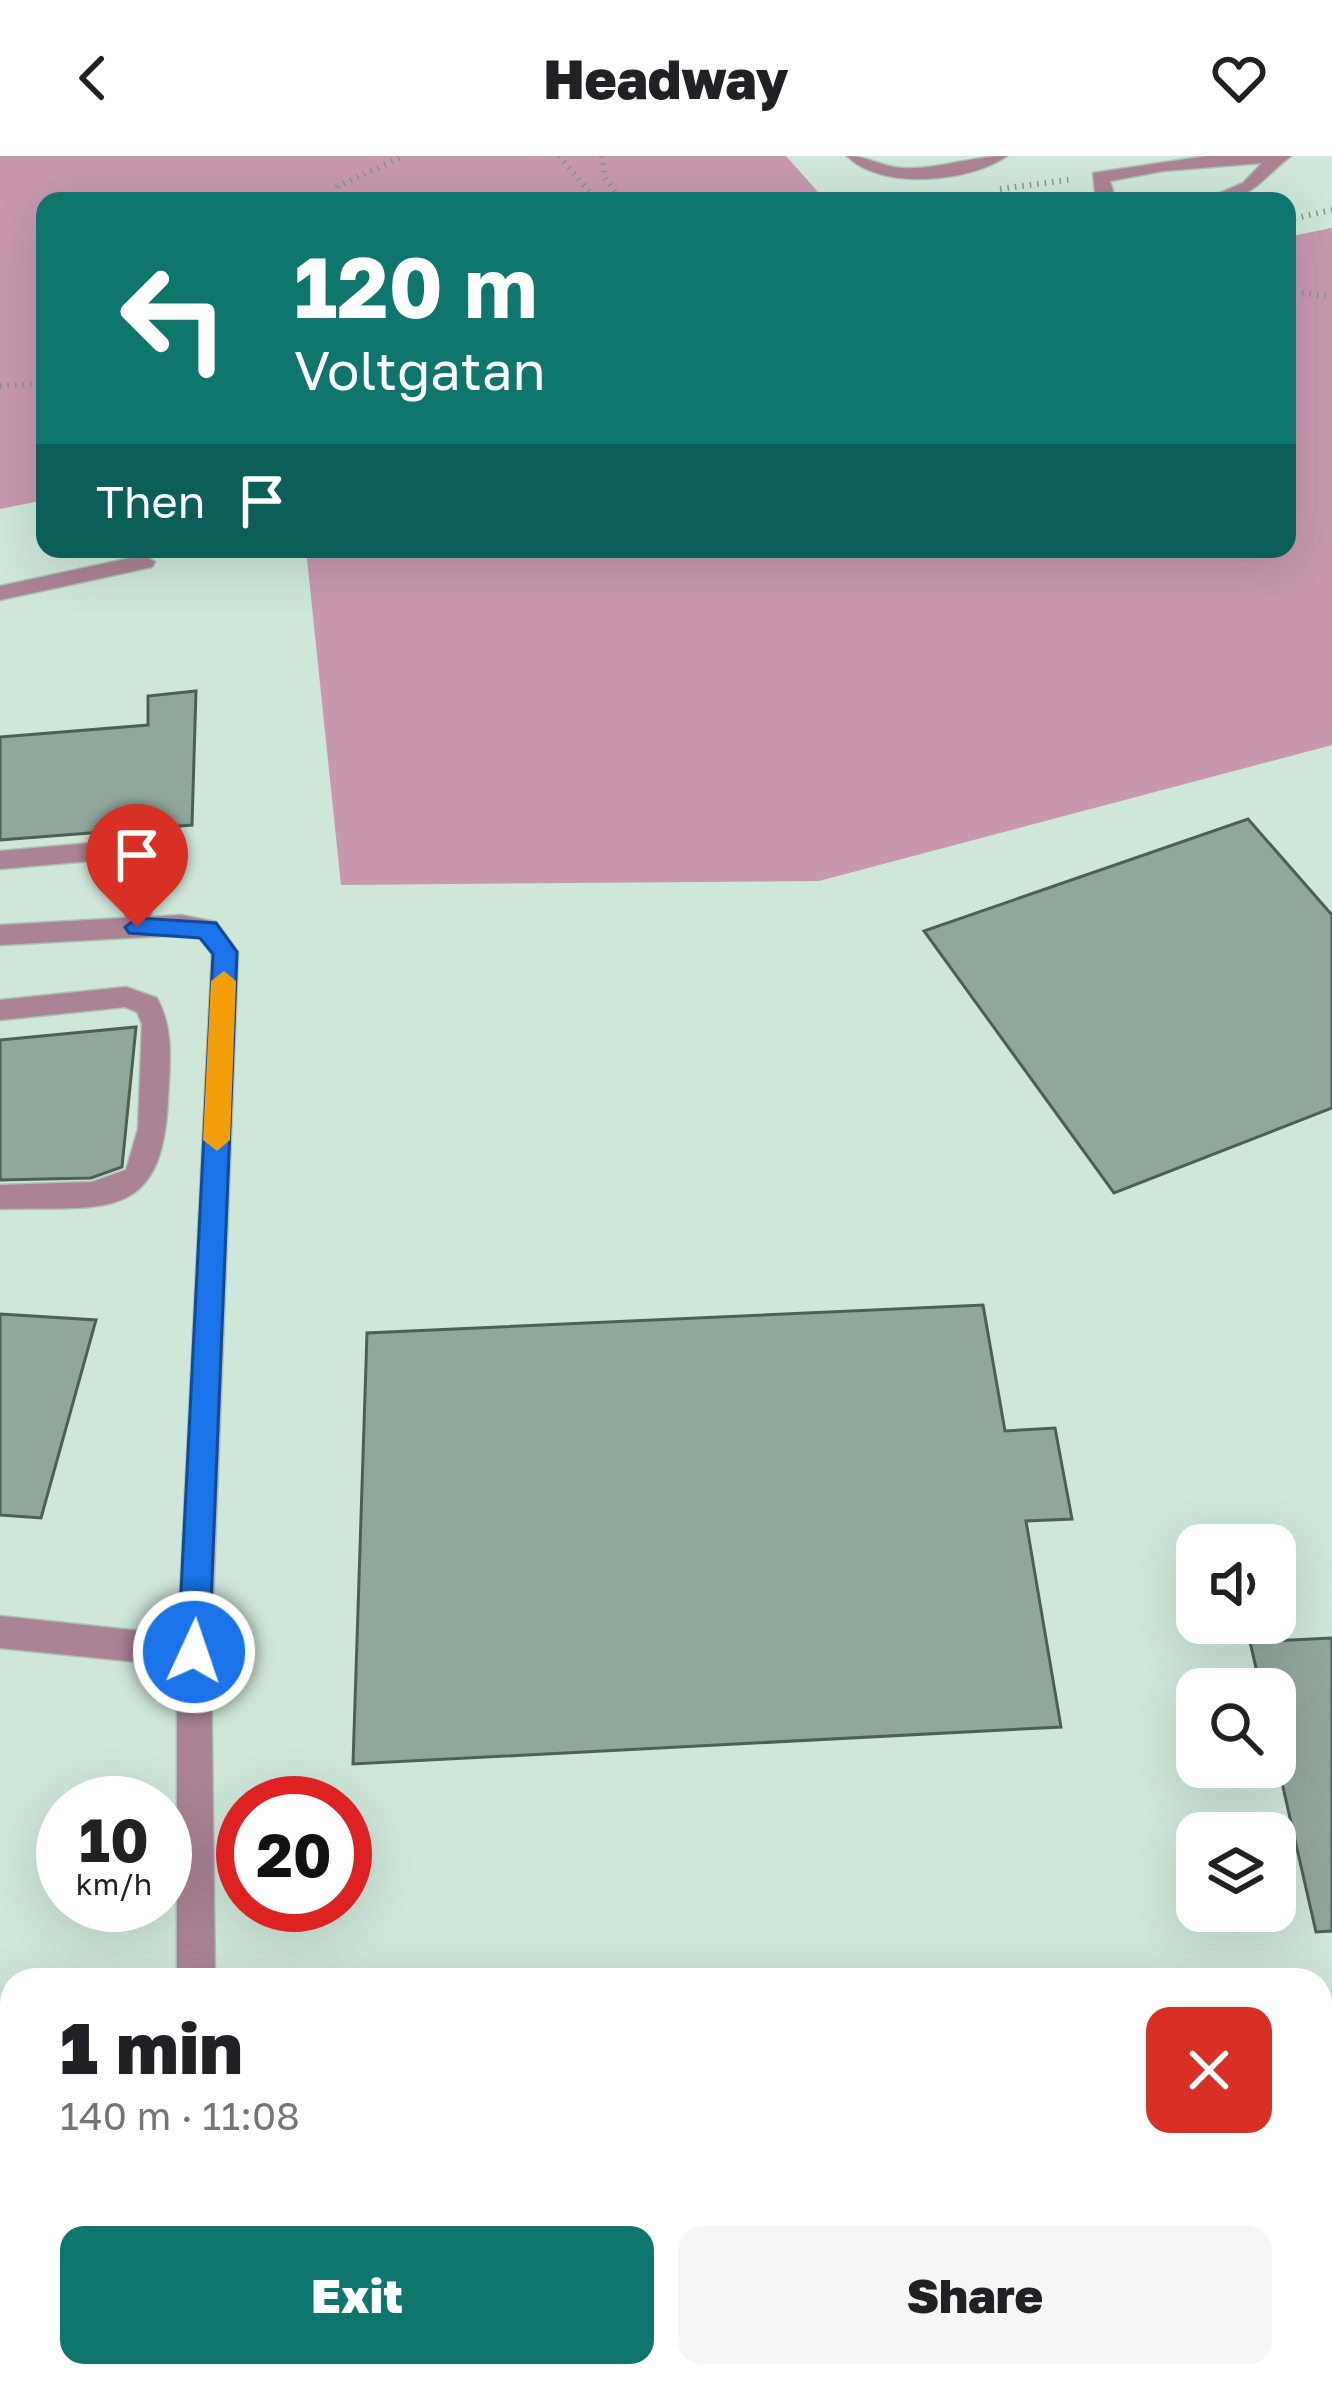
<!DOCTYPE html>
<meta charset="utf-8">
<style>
:root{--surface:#fff;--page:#f6f6f6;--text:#202124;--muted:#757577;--accent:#0f766e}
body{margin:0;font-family:"Golos Text",sans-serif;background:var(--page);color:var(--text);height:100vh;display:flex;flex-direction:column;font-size:45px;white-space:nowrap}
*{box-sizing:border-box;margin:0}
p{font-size:39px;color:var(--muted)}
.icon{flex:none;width:66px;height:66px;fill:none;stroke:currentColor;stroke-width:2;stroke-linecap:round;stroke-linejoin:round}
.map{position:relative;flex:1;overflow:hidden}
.side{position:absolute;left:0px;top:1812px;width:1332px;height:420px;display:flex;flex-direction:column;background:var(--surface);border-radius:36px 36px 0 0;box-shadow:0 12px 48px #0002}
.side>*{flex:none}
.top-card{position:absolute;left:36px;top:36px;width:1260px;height:366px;border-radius:24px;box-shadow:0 12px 48px #0002;background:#0f766e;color:#fff;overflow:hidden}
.buttons{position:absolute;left:1176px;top:1368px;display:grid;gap:24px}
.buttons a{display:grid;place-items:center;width:120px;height:120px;border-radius:24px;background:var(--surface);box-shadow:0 12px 48px #0002;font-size:60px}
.speed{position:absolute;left:36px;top:1620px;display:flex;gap:24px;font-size:60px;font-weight:700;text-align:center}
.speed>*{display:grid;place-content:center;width:156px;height:156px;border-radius:50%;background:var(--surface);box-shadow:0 12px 48px #0002;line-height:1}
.speed small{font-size:30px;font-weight:400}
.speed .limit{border:18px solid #d22;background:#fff;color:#111}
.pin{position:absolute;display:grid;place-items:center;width:102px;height:102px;color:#fff;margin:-123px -51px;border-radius:50% 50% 50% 0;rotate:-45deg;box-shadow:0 0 12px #0007}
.pin .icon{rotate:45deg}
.me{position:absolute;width:132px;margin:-66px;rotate:3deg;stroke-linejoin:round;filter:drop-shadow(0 0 9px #0008)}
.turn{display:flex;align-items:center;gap:42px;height:252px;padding:0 60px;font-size:54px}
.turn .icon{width:156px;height:156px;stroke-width:2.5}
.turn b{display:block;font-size:84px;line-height:102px}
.then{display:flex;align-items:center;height:114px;padding:0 60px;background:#0003;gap:24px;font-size:45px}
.round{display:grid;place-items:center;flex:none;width:126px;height:126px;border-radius:24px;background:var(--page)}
.head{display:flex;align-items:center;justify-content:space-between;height:204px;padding:0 60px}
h1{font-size:72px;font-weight:800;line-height:90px}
.primary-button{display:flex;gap:24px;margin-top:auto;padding:24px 60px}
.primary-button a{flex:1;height:138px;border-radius:24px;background:var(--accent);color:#fff;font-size:48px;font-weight:800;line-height:138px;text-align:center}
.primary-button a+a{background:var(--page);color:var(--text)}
header{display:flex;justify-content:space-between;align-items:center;height:156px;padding:0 60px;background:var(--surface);font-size:54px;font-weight:800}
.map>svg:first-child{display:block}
.forest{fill:#c798ae}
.building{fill:#90a89b;stroke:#4b6155;stroke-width:3}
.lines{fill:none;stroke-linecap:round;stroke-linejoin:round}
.minor-casing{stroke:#abc1b5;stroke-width:3}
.path-far1{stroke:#85978d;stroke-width:6;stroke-dasharray:1.5 6;stroke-linecap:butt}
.path{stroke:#85978d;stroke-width:9;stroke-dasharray:3 10;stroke-linecap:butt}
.minor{fill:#ab8395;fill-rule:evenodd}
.route{fill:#1a73e8;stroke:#114b97;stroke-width:3}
.slow{fill:#f59e0b}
</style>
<header><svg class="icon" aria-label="back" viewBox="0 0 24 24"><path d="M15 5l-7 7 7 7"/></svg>Headway<svg class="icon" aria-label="heart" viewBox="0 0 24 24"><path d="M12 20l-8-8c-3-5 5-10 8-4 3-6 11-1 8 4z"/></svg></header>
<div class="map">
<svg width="1332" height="2232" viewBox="0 0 1332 2232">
<rect width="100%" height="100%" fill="#cee7d9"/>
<path class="forest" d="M 0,0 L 786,0 L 826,45 L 45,45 L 45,344 L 0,353 Z
M 1332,72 L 1332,589 L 819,725 L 341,729 L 306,393 L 1287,393 L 1287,81 Z"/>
<path class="building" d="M 196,535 L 192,669 L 0,684 L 0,581 L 148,569 L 148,540 Z
M 1248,663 L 1332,759 L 1332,952 L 1114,1037 L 924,775 Z
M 136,871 L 122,1011 L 91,1022 L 0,1024 L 0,884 Z
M 983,1149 L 1005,1275 L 1055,1272 L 1072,1363 L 1026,1365 L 1061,1571 L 353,1608 L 367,1177 Z
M 0,1158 L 96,1164 L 41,1362 L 0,1359 Z
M 1332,1482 L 1332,1775 L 1316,1776 L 1275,1596 L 1275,1533 L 1261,1533 L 1250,1486 Z"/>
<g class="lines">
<defs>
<path id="minor" d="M 847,0 C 868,0 881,11 902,12 C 938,14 972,0 1007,0 C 970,26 881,35 847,0 Z
M 1207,0 L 1291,0 C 1255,28 1254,45 1201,45 L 1243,27 L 1262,7 L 1163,15 L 1110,25 L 1116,45 L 1096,45 L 1093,17 Z
M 144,399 L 155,406 L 152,411 L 0,444 L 0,430 Z
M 114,685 L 142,694 L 155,716 L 151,761 L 181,759 L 216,766 L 238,796 L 211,1496 L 215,1824 L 177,1824 L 177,1510 L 0,1492 L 0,1460 L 178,1479 L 212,798 L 199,781 L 181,779 L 0,789 L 0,769 L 125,762 L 129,716 L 112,703 L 0,713 L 0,695 Z
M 126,831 L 157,842 C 174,873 170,906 168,942 C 163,1069 103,1050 0,1053 L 0,1029 L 92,1026 L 126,1014 L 138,973 L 142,868 L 137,856 L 125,851 L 0,864 L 0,844 Z
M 1332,2208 L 1332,2232 L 1281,2232 L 1286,2220 L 1320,2220 L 1320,2210 Z
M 177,2220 L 219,2220 L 217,2232 L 175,2232 Z
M 551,2220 L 1067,2220 L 1072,2232 L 556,2232 Z"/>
</defs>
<use href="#minor" class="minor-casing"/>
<path class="path-far1" d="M 559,0 L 597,45
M 602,0 L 605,22 L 621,45
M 1000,33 L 1074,23
M 331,45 L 338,30 L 404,0
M 1287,64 L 1332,54
M 1287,136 L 1332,140
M 0,230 L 45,227"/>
<path class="path" d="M 0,2201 L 12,2202
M 127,2232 L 128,2220"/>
<use href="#minor" class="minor"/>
</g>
<path class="route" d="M 137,762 L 216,767 L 237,796 L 209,1496 L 205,1506 L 194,1510 L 183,1506 L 178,1496 L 213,798 L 200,782 L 129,777 L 125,771 Z"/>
<path class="slow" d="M 224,815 L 236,825 L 230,984 L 217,995 L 203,984 L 211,825 Z"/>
</svg>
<div class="buttons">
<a><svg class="icon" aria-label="sound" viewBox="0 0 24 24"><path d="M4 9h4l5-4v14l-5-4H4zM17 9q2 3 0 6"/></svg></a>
<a><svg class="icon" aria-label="search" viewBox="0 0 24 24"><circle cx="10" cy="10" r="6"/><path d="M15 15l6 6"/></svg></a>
<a><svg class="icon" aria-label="layers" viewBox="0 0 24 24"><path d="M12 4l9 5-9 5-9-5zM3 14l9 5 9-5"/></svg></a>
</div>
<div class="speed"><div>10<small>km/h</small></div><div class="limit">20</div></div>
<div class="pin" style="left:137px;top:771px;background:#d93025"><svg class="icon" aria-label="arrive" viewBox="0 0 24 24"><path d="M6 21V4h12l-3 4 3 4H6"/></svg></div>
<svg class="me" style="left:194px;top:1496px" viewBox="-20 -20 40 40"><circle r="17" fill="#1a73e8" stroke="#fff" stroke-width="3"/><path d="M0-11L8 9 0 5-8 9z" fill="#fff"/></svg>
<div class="top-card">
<div class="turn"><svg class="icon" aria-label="left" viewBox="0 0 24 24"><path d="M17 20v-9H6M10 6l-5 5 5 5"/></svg><div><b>120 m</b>Voltgatan</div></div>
<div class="then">Then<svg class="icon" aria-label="arrive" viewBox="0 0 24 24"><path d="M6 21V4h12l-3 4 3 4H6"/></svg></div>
</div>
<section class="side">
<div class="head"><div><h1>1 min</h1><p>140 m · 11:08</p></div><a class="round" style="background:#d93025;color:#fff"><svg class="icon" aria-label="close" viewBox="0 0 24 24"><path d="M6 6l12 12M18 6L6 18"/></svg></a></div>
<div class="primary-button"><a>Exit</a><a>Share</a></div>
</section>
</div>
